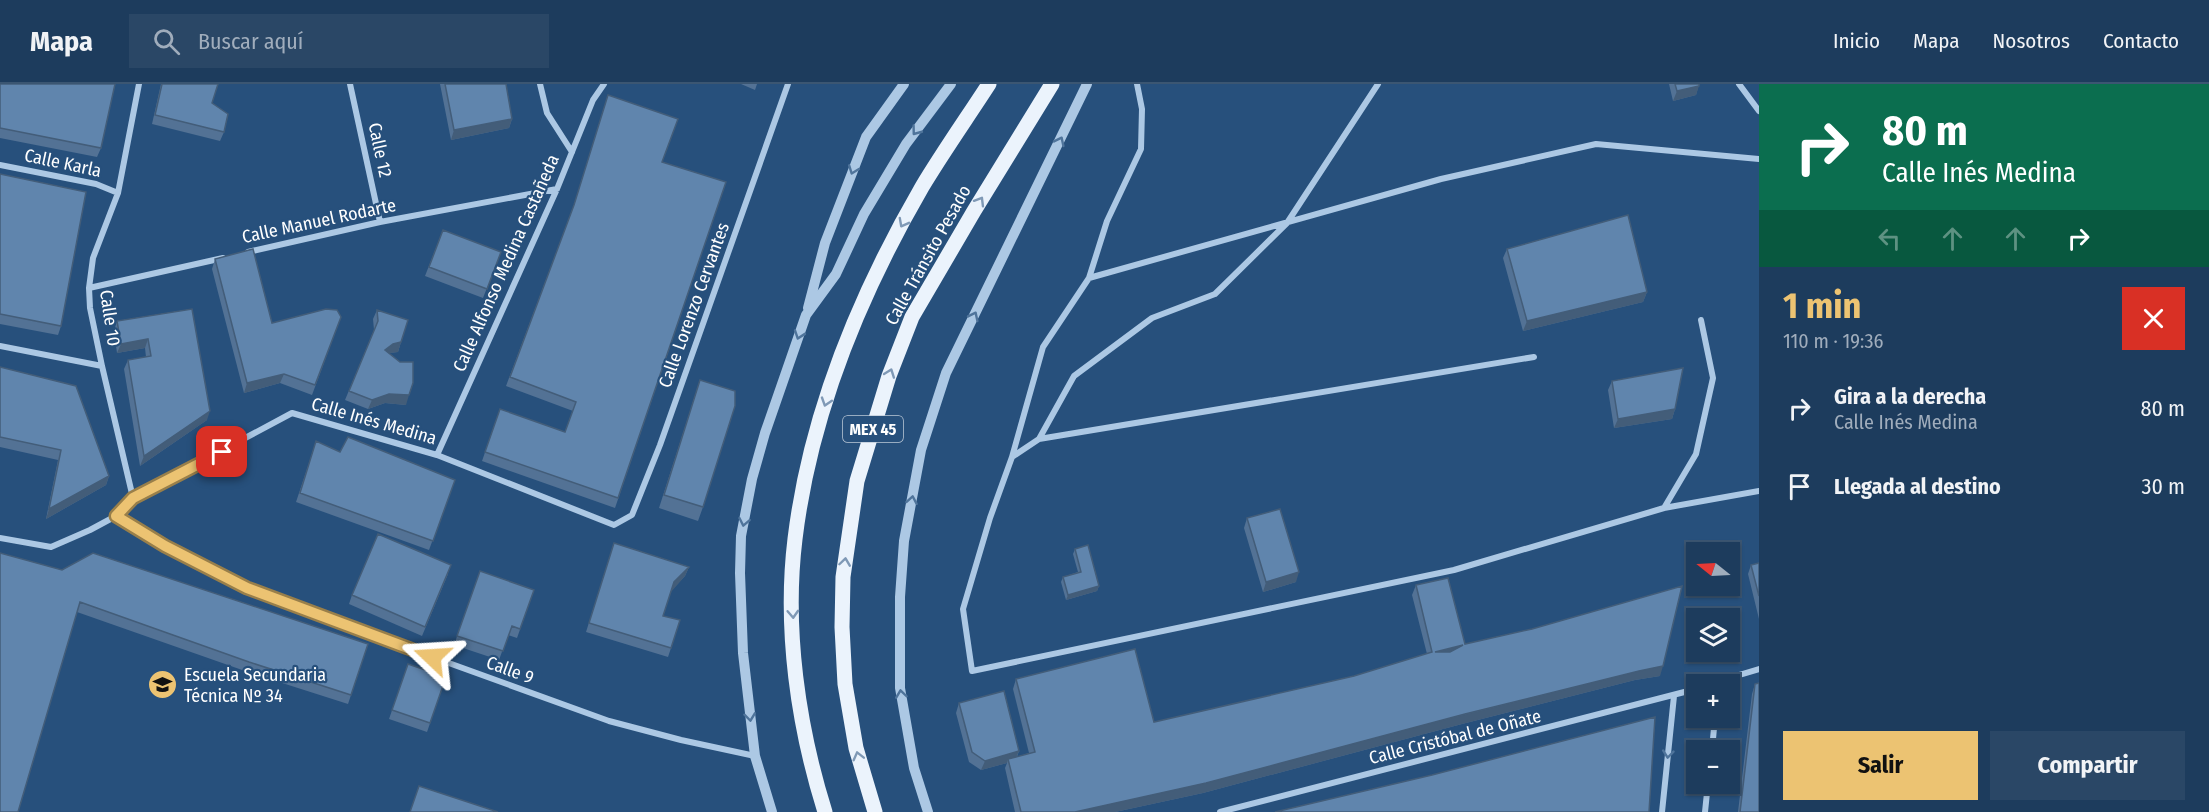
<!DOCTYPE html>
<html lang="es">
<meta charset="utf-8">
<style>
:root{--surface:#1d3c5d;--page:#2a4766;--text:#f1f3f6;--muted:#a0adbc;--line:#3b5672;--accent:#ecc372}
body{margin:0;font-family:"Fira Sans Condensed",sans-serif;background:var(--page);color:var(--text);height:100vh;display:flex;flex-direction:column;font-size:22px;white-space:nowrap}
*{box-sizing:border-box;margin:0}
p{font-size:20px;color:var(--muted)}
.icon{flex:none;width:33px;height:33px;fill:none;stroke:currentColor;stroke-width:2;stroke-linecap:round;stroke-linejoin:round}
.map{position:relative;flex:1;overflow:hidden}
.panel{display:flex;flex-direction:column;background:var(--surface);width:450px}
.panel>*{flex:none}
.hud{background:#0b6e4f;color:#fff;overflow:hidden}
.needle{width:39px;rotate:288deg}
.controls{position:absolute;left:1686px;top:458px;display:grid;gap:12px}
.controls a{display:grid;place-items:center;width:54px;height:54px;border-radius:0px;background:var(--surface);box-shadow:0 2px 4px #0004,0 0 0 2px var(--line);font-size:30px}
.pin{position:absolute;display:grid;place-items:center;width:51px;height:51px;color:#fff;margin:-26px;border-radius:12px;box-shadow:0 3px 9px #0006}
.me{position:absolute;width:66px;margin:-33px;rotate:290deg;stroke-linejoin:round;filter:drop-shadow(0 0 4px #0008)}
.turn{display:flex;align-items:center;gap:21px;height:126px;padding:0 24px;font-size:27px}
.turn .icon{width:78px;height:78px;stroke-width:2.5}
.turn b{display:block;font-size:42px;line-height:51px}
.lanes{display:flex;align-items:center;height:57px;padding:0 24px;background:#0003;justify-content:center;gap:30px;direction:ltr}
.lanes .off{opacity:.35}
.round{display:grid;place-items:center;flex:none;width:63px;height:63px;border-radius:0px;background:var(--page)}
.head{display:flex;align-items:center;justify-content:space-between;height:102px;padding:0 24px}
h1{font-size:36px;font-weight:700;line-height:45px;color:var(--accent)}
.button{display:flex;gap:12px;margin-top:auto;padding:12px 24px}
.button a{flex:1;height:69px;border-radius:0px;background:var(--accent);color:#111;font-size:24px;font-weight:700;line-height:69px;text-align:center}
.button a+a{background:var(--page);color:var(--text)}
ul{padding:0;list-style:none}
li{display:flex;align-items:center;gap:18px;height:78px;padding:0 24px}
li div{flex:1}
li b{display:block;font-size:22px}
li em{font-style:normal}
header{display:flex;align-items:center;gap:36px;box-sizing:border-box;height:84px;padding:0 30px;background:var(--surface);border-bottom:2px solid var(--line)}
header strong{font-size:28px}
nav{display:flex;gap:33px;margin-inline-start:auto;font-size:21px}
.search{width:420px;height:54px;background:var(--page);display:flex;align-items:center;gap:15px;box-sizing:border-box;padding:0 21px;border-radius:0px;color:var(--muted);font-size:22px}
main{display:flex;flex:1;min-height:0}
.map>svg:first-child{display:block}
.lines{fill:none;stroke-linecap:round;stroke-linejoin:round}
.minor{stroke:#acc8e4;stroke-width:6}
.tertiary{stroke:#acc8e4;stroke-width:10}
.primary{stroke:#ebf3fc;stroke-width:15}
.wall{fill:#537295}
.shaded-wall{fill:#435d79}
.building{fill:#6085ad;stroke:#435d79;stroke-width:1.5;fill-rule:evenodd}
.oneway{stroke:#4f749b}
.oneway2{stroke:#7f99b6}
.route-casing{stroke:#997f4a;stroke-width:15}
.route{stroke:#ecc372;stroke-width:10}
.labels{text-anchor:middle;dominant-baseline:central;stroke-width:4.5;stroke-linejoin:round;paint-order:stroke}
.shield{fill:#27507c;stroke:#becad8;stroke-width:1.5}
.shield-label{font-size:16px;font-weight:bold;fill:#fff}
.street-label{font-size:18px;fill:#fff;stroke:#27507c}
.poi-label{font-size:18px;fill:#fff;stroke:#27507c;text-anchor:start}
</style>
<header>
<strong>Mapa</strong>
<div class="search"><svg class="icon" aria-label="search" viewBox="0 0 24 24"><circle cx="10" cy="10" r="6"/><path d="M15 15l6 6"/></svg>Buscar aquí</div>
<nav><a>Inicio</a><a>Mapa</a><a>Nosotros</a><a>Contacto</a></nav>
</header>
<main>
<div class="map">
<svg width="1759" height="728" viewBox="0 0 1759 728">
<rect width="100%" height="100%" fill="#27507c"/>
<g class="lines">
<path class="minor" d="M 350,0 L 380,138
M 540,0 L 547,29 L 572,68
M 1378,0 L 1287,139 L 1215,210 L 1152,234 L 1074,292 L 1039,355 L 1012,373 L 990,434 L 963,525 L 972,587 L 1454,486 L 1664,424 L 1696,370 L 1713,294 L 1701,236
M 1739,0 L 1759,27
M 0,81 L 96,100 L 118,109
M 248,168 L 380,138 L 557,105
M 1089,194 L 1107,137 L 1141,65 L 1142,25 L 1137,0
M 89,204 L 223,174
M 0,262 L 102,282
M 1039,355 L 1534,273
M 437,371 L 557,105 L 593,16 L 604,0
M 1012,373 L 1043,263 L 1089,194 L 1441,95 L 1596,60 L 1759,75
M 133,414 L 292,329 L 437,371 L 614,441 L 632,431 L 660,361 L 788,0
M 1664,424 L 1759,407
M 116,432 L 133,414 L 102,282 L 90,224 L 89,204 L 93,174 L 118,109 L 139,0
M 0,454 L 51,463 L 90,446 L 116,432 L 165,462 L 247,504 L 410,565 L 609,637 L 681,656 L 755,672
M 1709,600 L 1759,585
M 1712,666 L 1715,633
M 1220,728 L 1696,605
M 1662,728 L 1674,612
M 1705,728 L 1708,699"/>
<path class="tertiary" d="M 808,224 L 825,159 L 866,53 L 904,0
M 772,728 L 755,672 L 743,569 L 740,489 L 741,452 L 752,395 L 765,349 L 806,231 L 836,190 L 864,130 L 906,60 L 951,0
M 928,728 L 914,684 L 900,604 L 900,513 L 904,457 L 921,366 L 946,289 L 1087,0"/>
<path class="primary" d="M 825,728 C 798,642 784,545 795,455 C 810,331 860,210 922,103 C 943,68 967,34 989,0
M 875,728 L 856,664 L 845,600 L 842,543 L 843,493 L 857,397 L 889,292 L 912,233 L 974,127 L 1052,0"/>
</g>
<path class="wall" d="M 0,0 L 101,64 L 97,73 L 0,54 Z
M 161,0 L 218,0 L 217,0 L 212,19 L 224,48 L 220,57 L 152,40 Z
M 440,0 L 506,0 L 512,35 L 509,44 L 451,56 Z
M 741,0 L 757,0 L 755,6 Z
M 1669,0 L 1699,0 L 1696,11 L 1673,17 Z
M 662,78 L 726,98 L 615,424 L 482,377 L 500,325 L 565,348 L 573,327 L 506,302 L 571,129 Z
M 0,90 L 61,242 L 58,251 L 0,240 Z
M 443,146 L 501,168 L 483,214 L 425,192 Z
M 1507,165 L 1647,208 L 1643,218 L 1523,247 L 1503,174 Z
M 215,175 L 272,239 L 341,233 L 312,311 L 280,299 L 244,309 L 212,185 Z
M 192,225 L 207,336 L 140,382 L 124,285 L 128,276 L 146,273 L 145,264 L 117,269 L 114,247 L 117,237 Z
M 377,226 L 401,258 L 398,268 L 389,269 L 406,321 L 385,319 L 368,325 L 345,316 L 374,246 L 373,235 Z
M 0,283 L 109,392 L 106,401 L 46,435 L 58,376 L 0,363 Z
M 700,296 L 703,423 L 698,437 L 659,424 Z
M 1612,297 L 1675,325 L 1672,335 L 1614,344 L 1608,306 Z
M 313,367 L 340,368 L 455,396 L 429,466 L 296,418 Z
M 1247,434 L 1296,498 L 1263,508 L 1244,444 Z
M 614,459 L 689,483 L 685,492 L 671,507 L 663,532 L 671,564 L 668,573 L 586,548 Z
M 1075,465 L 1099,502 L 1097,507 L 1066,516 L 1061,498 L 1063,493 L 1078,488 L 1073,470 Z
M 1759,479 L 1759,535 L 1748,490 L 1751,481 Z
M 62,486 L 368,560 L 348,620 L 245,587 L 77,528 Z
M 480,487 L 534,506 L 517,554 L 508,551 L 499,576 L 454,561 Z
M 448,490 L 422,552 L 349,520 L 352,511 Z
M 1416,501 L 1465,560 L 1660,592 L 1635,596 L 1462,640 L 1203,709 L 1115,728 L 1015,728 L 1005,684 L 1007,679 L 981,686 L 969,678 L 956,629 L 959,619 L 1019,667 L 1017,673 L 1029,669 L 1013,605 L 1016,595 L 1154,638 L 1354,592 L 1427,570 L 1412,511 Z
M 408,580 L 446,593 L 427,648 L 389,635 Z
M 1755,600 L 1759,728 L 1738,728 L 1752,610 Z"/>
<path class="shaded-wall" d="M 1699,2 L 1696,11 L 1673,17 L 1677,7 Z
M 512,35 L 509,44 L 451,56 L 454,46 Z
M 1647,208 L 1643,218 L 1523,247 L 1527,237 Z
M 148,255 L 145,264 L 117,269 L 121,260 Z
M 401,258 L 398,268 L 390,269 L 382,276 L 385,266 L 393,260 Z
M 284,290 L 280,299 L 244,309 L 247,299 Z
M 389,310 L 409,311 L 406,321 L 385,319 L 368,325 L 372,316 Z
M 1675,325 L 1672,335 L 1614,344 L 1618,335 Z
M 210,327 L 207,336 L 140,382 L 144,372 Z
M 109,392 L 106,401 L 46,435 L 49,425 Z
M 689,483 L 685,492 L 671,508 L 674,498 Z
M 1299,488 L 1296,498 L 1263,508 L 1266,498 Z
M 1099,502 L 1097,507 L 1066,516 L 1068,511 Z
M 1463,561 L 1459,570 L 1435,568 Z
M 1663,582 L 1660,592 L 1635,596 L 1462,640 L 1203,709 L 1115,728 L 1075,728 L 1639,587 Z
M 1019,667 L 1015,676 L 1008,675 L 1007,679 L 981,686 L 985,677 Z"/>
<path class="building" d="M 0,0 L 115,0 L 101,64 L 0,44 Z
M 162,0 L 218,0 L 212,19 L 228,30 L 224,48 L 155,31 Z
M 445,0 L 506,0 L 512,35 L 454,46 Z
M 1675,0 L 1699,0 L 1699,2 L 1677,7 Z
M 608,11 L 678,35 L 662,78 L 726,98 L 618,414 L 485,368 L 500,325 L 565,348 L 576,318 L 510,293 L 574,121 Z
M 0,90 L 86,108 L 61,242 L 0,230 Z
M 1628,131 L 1647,208 L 1527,237 L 1507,165 Z
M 443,146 L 501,168 L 487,205 L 429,183 Z
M 253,165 L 272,239 L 326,225 L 337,226 L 341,233 L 315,301 L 284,290 L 247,299 L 215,175 Z
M 192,225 L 210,327 L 144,372 L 128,276 L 151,272 L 148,255 L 121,260 L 117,237 Z
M 377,226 L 408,236 L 401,258 L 393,260 L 385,266 L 400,278 L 413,278 L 413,299 L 409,311 L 389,310 L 372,316 L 349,307 L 378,237 Z
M 0,283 L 76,302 L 109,392 L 49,425 L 61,366 L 0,353 Z
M 1683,284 L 1675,325 L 1618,335 L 1612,297 Z
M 700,296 L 735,307 L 735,322 L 703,423 L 664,411 Z
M 348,353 L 455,396 L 433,457 L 300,409 L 316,357 L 340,368 Z
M 1280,425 L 1299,488 L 1266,498 L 1247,434 Z
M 378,450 L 451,481 L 425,543 L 352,511 Z
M 614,459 L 689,483 L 674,498 L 663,532 L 680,536 L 671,564 L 589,539 Z
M 1088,461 L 1099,502 L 1068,511 L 1063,493 L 1081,488 L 1075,465 Z
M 0,469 L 62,486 L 93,469 L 368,560 L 351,611 L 249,578 L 80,518 L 18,728 L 0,728 Z
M 1759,479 L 1759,512 L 1751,481 Z
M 480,487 L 534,506 L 520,545 L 512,542 L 503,567 L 457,552 Z
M 1448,494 L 1465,560 L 1532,545 L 1682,502 L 1663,582 L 1639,587 L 1465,630 L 1206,699 L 1075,728 L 1021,728 L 1008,675 L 1035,668 L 1016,595 L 1135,565 L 1154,638 L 1354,592 L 1432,568 L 1416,501 ZM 1463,561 L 1450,568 L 1435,568 Z
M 408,580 L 446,593 L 430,639 L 392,626 Z
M 1759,599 L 1759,728 L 1740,728 L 1755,600 Z
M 1004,607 L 1019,667 L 985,677 L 972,668 L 959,619 Z
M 1655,633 L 1649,728 L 1275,728 L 1432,691 Z
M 419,702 L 498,728 L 410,728 Z"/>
<defs><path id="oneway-chevron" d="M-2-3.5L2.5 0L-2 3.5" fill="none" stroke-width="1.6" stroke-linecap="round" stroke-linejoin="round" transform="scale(1.5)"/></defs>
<g class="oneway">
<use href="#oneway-chevron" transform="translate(916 47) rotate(127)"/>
<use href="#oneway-chevron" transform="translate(1060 57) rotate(-64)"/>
<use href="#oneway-chevron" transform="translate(853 86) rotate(111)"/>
<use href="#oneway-chevron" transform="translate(974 232) rotate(-64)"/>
<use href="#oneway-chevron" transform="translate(799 251) rotate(109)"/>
<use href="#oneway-chevron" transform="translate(912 416) rotate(-80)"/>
<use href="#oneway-chevron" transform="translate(744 438) rotate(101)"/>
<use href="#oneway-chevron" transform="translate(901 610) rotate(-98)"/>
<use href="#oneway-chevron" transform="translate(750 633) rotate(83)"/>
<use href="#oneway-chevron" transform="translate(1668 670) rotate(96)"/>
</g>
<g class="oneway2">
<use href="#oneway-chevron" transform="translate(980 117) rotate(-59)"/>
<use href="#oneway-chevron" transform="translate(903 139) rotate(118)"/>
<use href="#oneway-chevron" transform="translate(890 289) rotate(-70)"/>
<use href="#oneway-chevron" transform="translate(826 318) rotate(108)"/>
<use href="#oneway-chevron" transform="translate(845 478) rotate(-82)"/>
<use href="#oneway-chevron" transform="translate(793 530) rotate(87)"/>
<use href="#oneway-chevron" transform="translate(858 672) rotate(-104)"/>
</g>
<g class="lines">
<defs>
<path id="route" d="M 222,368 L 133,414 L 116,432 L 165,462 L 247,504 L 432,573"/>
</defs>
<use href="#route" class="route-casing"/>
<use href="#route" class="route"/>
</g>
<defs>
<symbol id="school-disc" viewBox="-11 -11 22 22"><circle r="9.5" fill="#ecc372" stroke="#27507c"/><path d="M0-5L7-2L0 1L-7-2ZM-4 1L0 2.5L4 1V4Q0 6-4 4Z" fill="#111"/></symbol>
</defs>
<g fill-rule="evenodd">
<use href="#school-disc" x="146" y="584" width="33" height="33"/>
</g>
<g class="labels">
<rect class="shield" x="843" y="332" width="60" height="26" rx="4.5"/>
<g class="shield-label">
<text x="873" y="345">MEX 45</text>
</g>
<g class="street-label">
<text transform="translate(380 66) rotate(78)">Calle 12</text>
<text transform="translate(63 79) rotate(12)">Calle Karla</text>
<text transform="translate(319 137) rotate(-12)">Calle Manuel Rodarte</text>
<text transform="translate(928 171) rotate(-61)">Calle Tránsito Pesado</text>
<text transform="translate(506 179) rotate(-66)">Calle Alfonso Medina Castañeda</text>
<text transform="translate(694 221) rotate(-70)">Calle Lorenzo Cervantes</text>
<text transform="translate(110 234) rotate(82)">Calle 10</text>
<text transform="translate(374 337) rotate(16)">Calle Inés Medina</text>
<text transform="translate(510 586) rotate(20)">Calle 9</text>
<text transform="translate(1455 653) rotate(-14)">Calle Cristóbal de Oñate</text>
</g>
<g class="poi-label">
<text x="184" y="591">Escuela Secundaria<tspan x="184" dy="21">Técnica Nº 34</tspan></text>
</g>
</g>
</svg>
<div class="controls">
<a><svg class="needle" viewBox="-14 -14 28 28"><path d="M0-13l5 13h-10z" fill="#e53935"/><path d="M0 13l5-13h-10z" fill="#a0adbc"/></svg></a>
<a><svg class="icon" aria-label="layers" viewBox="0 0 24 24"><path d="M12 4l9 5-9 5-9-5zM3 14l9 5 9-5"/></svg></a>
<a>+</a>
<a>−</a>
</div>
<div class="pin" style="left:222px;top:368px;background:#d93025"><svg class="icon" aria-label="arrive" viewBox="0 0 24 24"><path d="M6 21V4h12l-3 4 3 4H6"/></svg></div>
<svg class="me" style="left:432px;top:573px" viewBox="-20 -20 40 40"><path d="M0-17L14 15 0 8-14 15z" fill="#ecc372" stroke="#fff" stroke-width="4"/></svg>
</div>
<section class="panel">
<div class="hud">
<div class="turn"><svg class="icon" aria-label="right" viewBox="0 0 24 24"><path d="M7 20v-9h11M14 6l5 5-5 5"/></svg><div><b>80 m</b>Calle Inés Medina</div></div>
<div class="lanes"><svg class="icon off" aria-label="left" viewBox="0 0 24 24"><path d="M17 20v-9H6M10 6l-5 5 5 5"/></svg><svg class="icon off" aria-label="ahead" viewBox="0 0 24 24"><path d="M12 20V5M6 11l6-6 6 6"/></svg><svg class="icon off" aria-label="ahead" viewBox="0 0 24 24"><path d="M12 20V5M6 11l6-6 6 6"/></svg><svg class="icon" aria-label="right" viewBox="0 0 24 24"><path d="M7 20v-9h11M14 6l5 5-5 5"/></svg></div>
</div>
<div class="head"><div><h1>1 min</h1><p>110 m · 19:36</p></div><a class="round" style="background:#d93025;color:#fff"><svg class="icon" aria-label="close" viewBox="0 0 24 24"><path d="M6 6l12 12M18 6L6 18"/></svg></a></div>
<ul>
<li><svg class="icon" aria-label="right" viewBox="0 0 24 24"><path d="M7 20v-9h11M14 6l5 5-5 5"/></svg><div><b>Gira a la derecha</b><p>Calle Inés Medina</p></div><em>80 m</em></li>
<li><svg class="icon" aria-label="arrive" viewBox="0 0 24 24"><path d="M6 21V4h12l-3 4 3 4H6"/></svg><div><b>Llegada al destino</b></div><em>30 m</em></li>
</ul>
<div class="button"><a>Salir</a><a>Compartir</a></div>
</section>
</main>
